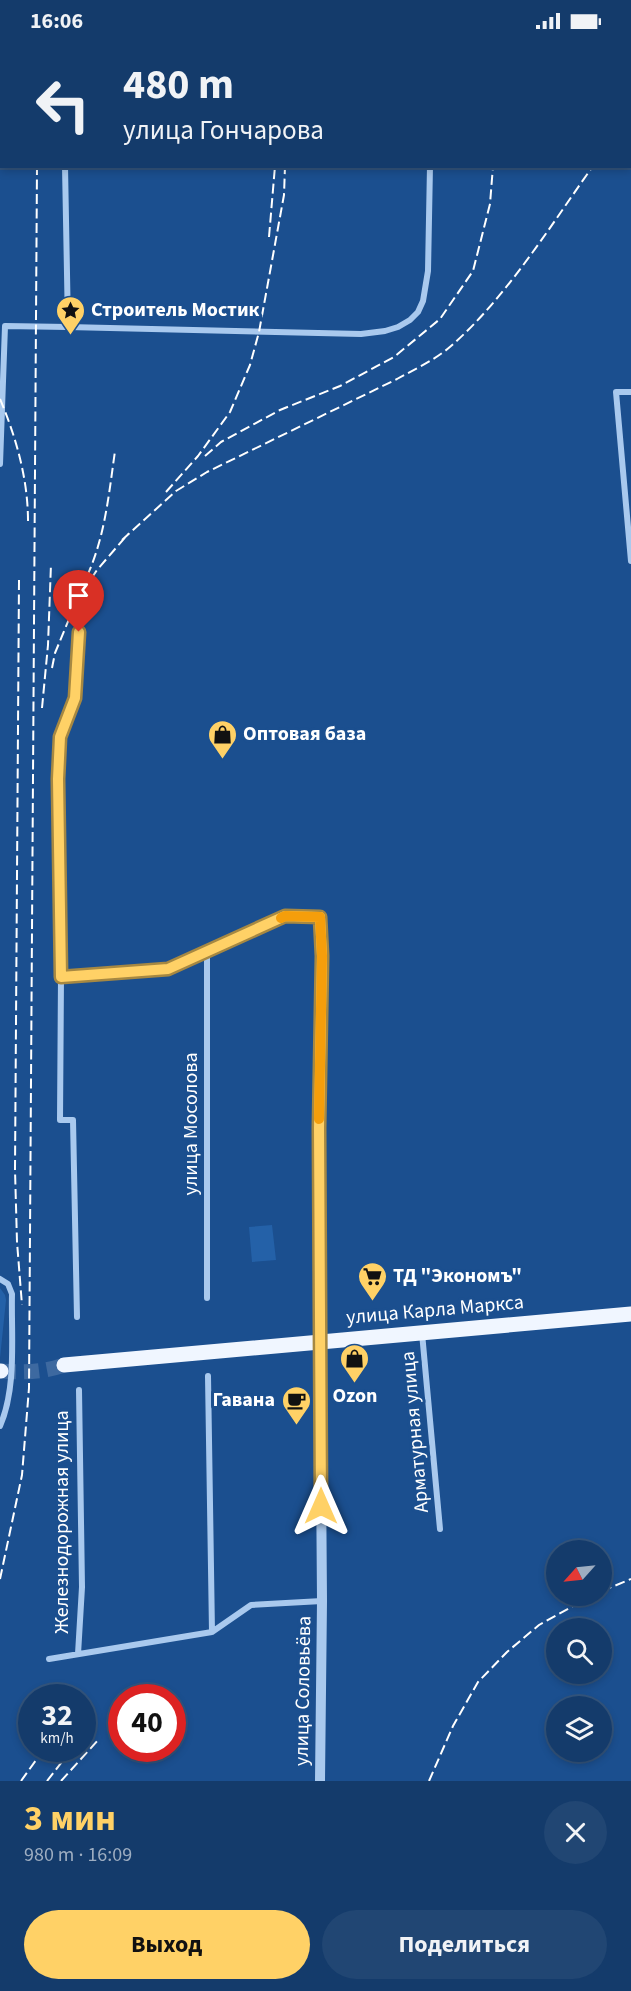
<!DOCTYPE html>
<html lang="ru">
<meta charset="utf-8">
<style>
:root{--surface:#143b6b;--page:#214673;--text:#f1f3f6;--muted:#9dadc1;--line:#33557e;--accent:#ffd166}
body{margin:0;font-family:"Source Sans 3",sans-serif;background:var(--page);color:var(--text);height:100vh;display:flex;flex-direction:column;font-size:22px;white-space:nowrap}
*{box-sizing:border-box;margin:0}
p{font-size:20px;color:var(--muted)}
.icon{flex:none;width:33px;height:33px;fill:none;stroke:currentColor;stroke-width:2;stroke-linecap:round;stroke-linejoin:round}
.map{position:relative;height:1739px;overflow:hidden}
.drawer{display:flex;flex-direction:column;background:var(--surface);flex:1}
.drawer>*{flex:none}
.banner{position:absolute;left:0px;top:0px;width:632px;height:126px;box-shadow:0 3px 9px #0003,0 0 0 2px var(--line);background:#143b6b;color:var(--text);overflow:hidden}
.needle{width:39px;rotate:243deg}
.buttons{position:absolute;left:546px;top:1498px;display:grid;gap:12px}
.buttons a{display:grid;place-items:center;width:66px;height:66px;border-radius:50%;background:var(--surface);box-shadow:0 3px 9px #0003,0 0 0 2px var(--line);font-size:30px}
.speed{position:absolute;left:18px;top:1642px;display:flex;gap:12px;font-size:30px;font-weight:700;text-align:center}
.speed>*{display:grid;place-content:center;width:78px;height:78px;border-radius:50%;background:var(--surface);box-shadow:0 3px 9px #0003,0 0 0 2px var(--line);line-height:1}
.speed small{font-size:15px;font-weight:400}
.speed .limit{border:9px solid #d22;background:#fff;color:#111}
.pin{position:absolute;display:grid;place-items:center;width:51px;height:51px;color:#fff;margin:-62px -26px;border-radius:50% 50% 50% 0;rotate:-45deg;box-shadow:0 0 6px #0007}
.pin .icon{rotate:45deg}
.me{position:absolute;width:66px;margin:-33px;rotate:0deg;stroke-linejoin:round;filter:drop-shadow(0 0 4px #0008)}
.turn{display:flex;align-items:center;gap:21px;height:126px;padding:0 24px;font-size:27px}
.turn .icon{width:78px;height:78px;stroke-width:2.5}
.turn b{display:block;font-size:42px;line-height:51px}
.round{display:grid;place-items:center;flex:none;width:63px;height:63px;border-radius:32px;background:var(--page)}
.overview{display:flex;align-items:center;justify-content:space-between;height:102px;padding:0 24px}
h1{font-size:36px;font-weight:700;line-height:45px;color:var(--accent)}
.action{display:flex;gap:12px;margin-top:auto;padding:12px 24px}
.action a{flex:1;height:69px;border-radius:36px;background:var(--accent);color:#111;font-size:24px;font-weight:700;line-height:69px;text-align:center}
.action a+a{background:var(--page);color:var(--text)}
.status{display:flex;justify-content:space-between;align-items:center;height:42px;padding:0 30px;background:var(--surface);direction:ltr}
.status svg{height:16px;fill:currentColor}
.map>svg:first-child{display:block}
.green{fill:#2461a8}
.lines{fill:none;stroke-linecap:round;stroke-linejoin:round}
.primary-tunnel{stroke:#3d69a0;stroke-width:15;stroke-dasharray:15 8;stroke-linecap:butt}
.minor{stroke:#a9c9ee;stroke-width:6}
.tertiary{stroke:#a9c9ee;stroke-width:10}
.primary{stroke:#f0f6ff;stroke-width:15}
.rail{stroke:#fff;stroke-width:2;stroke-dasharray:10 4.5;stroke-linecap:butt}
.route-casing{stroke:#a68842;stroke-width:15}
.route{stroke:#ffd166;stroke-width:10}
.slow{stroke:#f59e0b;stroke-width:10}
.labels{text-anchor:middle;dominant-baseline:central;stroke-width:6;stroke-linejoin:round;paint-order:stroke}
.poi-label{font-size:20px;font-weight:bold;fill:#fff;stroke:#1b4f8f;text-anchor:start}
.street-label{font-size:20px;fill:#fff;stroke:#1b4f8f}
</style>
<div class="status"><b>16:06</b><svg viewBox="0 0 49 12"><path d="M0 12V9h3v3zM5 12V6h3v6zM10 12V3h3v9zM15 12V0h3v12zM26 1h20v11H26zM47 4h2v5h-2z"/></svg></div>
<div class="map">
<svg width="631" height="1739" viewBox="0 0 631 1739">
<rect width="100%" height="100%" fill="#1b4f8f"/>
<path class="green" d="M 272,1183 L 276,1218 L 252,1220 L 249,1185 Z
M 0,1246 L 5,1253 L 6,1258 L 0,1316 Z"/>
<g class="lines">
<path class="primary-tunnel" d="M 1,1329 C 22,1331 45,1330 64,1323"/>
<path class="minor" d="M 63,0 L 63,2
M 432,2 L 432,0
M 68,285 L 361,292 L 385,289 L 398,285 L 410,278 L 418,270 L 423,259 L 428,229 L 430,124
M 631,350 L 616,350 L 631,519
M 0,422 L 5,284 L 68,285 L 65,124
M 207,909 L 207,1256
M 61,935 L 168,926 L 285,874 L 320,875 L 322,914 L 319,1086 L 320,1300
M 0,1237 L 8,1242 L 12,1252 C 11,1294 17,1345 0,1384
M 77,1275 L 73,1078 L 60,1078 L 61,935 L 58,737 L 60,695 L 75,656 L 80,567
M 422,1291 L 440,1487
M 208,1334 L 212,1590
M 78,1612 L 82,1545 L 79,1348
M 49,1617 L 212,1590 L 251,1563 L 322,1559"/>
<path class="tertiary" d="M 320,1739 L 322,1559 L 320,1300"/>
<path class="primary" d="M 64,1323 L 631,1272
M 0,1329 L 1,1329"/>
<path class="rail" d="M 37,2 L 37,0
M 269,2 L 269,0
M 279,2 L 279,0
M 499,2 L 499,0
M 511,2 L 511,0
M 630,74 L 631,73
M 269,195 L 275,124
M 0,357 C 16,395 28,437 28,479
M 205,414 L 221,400 L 280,368 L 340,344 L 394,315 L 440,277 L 473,229 L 490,162 L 493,124
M 166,450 L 198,414 L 230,370 L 250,323 L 259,290 L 284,153 L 285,124
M 122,498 L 176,449 L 207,430 L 397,337 C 415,327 435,318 451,304 C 506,256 551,183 593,124
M 87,534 C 105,495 109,451 115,409
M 19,538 L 15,1128 L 17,1200 L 22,1263
M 75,561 L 97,528 L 128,492
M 52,626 L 55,611 L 79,553
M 42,666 L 48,603 L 51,522
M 0,1537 L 22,1433 L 29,1346 L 37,124
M 602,1549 L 631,1537
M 82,1693 L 88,1686
M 21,1739 L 44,1707
M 47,1739 L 72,1707
M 61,1739 L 99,1697
M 429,1739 L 453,1684 L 478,1640 L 507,1610 L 539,1583 L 591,1554"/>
</g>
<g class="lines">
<defs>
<path id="route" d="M 79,590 L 75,656 L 60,695 L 58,737 L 61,935 L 168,927 L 285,874 L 320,875 L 322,914 L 319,1086 L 321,1464"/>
</defs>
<use href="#route" class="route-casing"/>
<use href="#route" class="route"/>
<path class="slow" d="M 281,876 L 285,874 L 320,875 L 322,914 L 319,1077"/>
</g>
<defs>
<symbol id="sight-pin" viewBox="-11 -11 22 30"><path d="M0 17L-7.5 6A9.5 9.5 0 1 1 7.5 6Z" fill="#ffd166" stroke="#1b4f8f"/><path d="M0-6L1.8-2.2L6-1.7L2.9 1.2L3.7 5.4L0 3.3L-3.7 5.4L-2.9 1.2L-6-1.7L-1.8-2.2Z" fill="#111"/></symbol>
<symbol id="shop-pin" viewBox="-11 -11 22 30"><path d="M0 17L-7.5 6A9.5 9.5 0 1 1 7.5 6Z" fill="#ffd166" stroke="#1b4f8f"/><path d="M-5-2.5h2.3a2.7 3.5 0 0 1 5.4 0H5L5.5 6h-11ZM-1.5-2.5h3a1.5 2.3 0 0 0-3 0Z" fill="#111"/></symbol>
<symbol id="supermarket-pin" viewBox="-11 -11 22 30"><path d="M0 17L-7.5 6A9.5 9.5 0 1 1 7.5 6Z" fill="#ffd166" stroke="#1b4f8f"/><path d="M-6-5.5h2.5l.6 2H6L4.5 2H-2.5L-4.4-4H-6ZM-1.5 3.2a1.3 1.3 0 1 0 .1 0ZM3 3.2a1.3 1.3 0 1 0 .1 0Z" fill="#111"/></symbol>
<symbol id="cafe-pin" viewBox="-11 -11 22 30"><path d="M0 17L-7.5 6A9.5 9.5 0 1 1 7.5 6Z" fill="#ffd166" stroke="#1b4f8f"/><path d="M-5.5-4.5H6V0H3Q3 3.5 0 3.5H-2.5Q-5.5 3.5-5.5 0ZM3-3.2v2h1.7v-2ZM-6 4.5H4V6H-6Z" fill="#111"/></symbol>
</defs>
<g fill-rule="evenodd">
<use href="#sight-pin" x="54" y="252" width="33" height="45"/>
<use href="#shop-pin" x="206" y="676" width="33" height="45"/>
<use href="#supermarket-pin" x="356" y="1218" width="33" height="45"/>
<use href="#shop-pin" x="338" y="1300" width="33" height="45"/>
<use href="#cafe-pin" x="280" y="1342" width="33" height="45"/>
</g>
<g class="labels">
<g class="poi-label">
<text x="91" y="268">Строитель Мостик</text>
<text x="243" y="692">Оптовая база</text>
<text x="393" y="1234">ТД "Экономъ"</text>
<text x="355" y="1354" text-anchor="middle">Ozon</text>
<text x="275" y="1358" text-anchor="end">Гавана</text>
</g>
<g class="street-label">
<text transform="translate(191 1082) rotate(-90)">улица Мосолова</text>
<text transform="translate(435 1268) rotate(-5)">улица Карла Маркса</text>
<text transform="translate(415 1390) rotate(-95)">Арматурная улица</text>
<text transform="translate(62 1480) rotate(-90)">Железнодорожная улица</text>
<text transform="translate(303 1649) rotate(-89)">улица Соловьёва</text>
</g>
</g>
</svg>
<div class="buttons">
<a><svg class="needle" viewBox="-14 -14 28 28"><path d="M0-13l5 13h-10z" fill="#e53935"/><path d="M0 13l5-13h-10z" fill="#9dadc1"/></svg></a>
<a><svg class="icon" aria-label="search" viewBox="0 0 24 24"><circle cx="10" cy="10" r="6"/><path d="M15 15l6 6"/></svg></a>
<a><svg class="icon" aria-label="layers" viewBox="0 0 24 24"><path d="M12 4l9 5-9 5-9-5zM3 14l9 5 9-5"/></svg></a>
</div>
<div class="speed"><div>32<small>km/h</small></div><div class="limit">40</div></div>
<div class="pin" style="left:79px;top:590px;background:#d93025"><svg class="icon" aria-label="arrive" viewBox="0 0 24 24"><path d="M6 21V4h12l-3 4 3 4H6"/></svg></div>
<svg class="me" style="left:321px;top:1464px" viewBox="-20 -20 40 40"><path d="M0-17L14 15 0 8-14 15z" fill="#ffd166" stroke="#fff" stroke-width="4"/></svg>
<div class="banner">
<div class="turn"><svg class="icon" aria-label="left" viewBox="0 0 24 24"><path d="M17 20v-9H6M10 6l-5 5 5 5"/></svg><div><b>480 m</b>улица Гончарова</div></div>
</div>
</div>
<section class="drawer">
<div class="overview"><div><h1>3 мин</h1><p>980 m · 16:09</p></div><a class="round"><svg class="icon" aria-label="close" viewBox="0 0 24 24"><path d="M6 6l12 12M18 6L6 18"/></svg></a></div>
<div class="action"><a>Выход</a><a>Поделиться</a></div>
</section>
